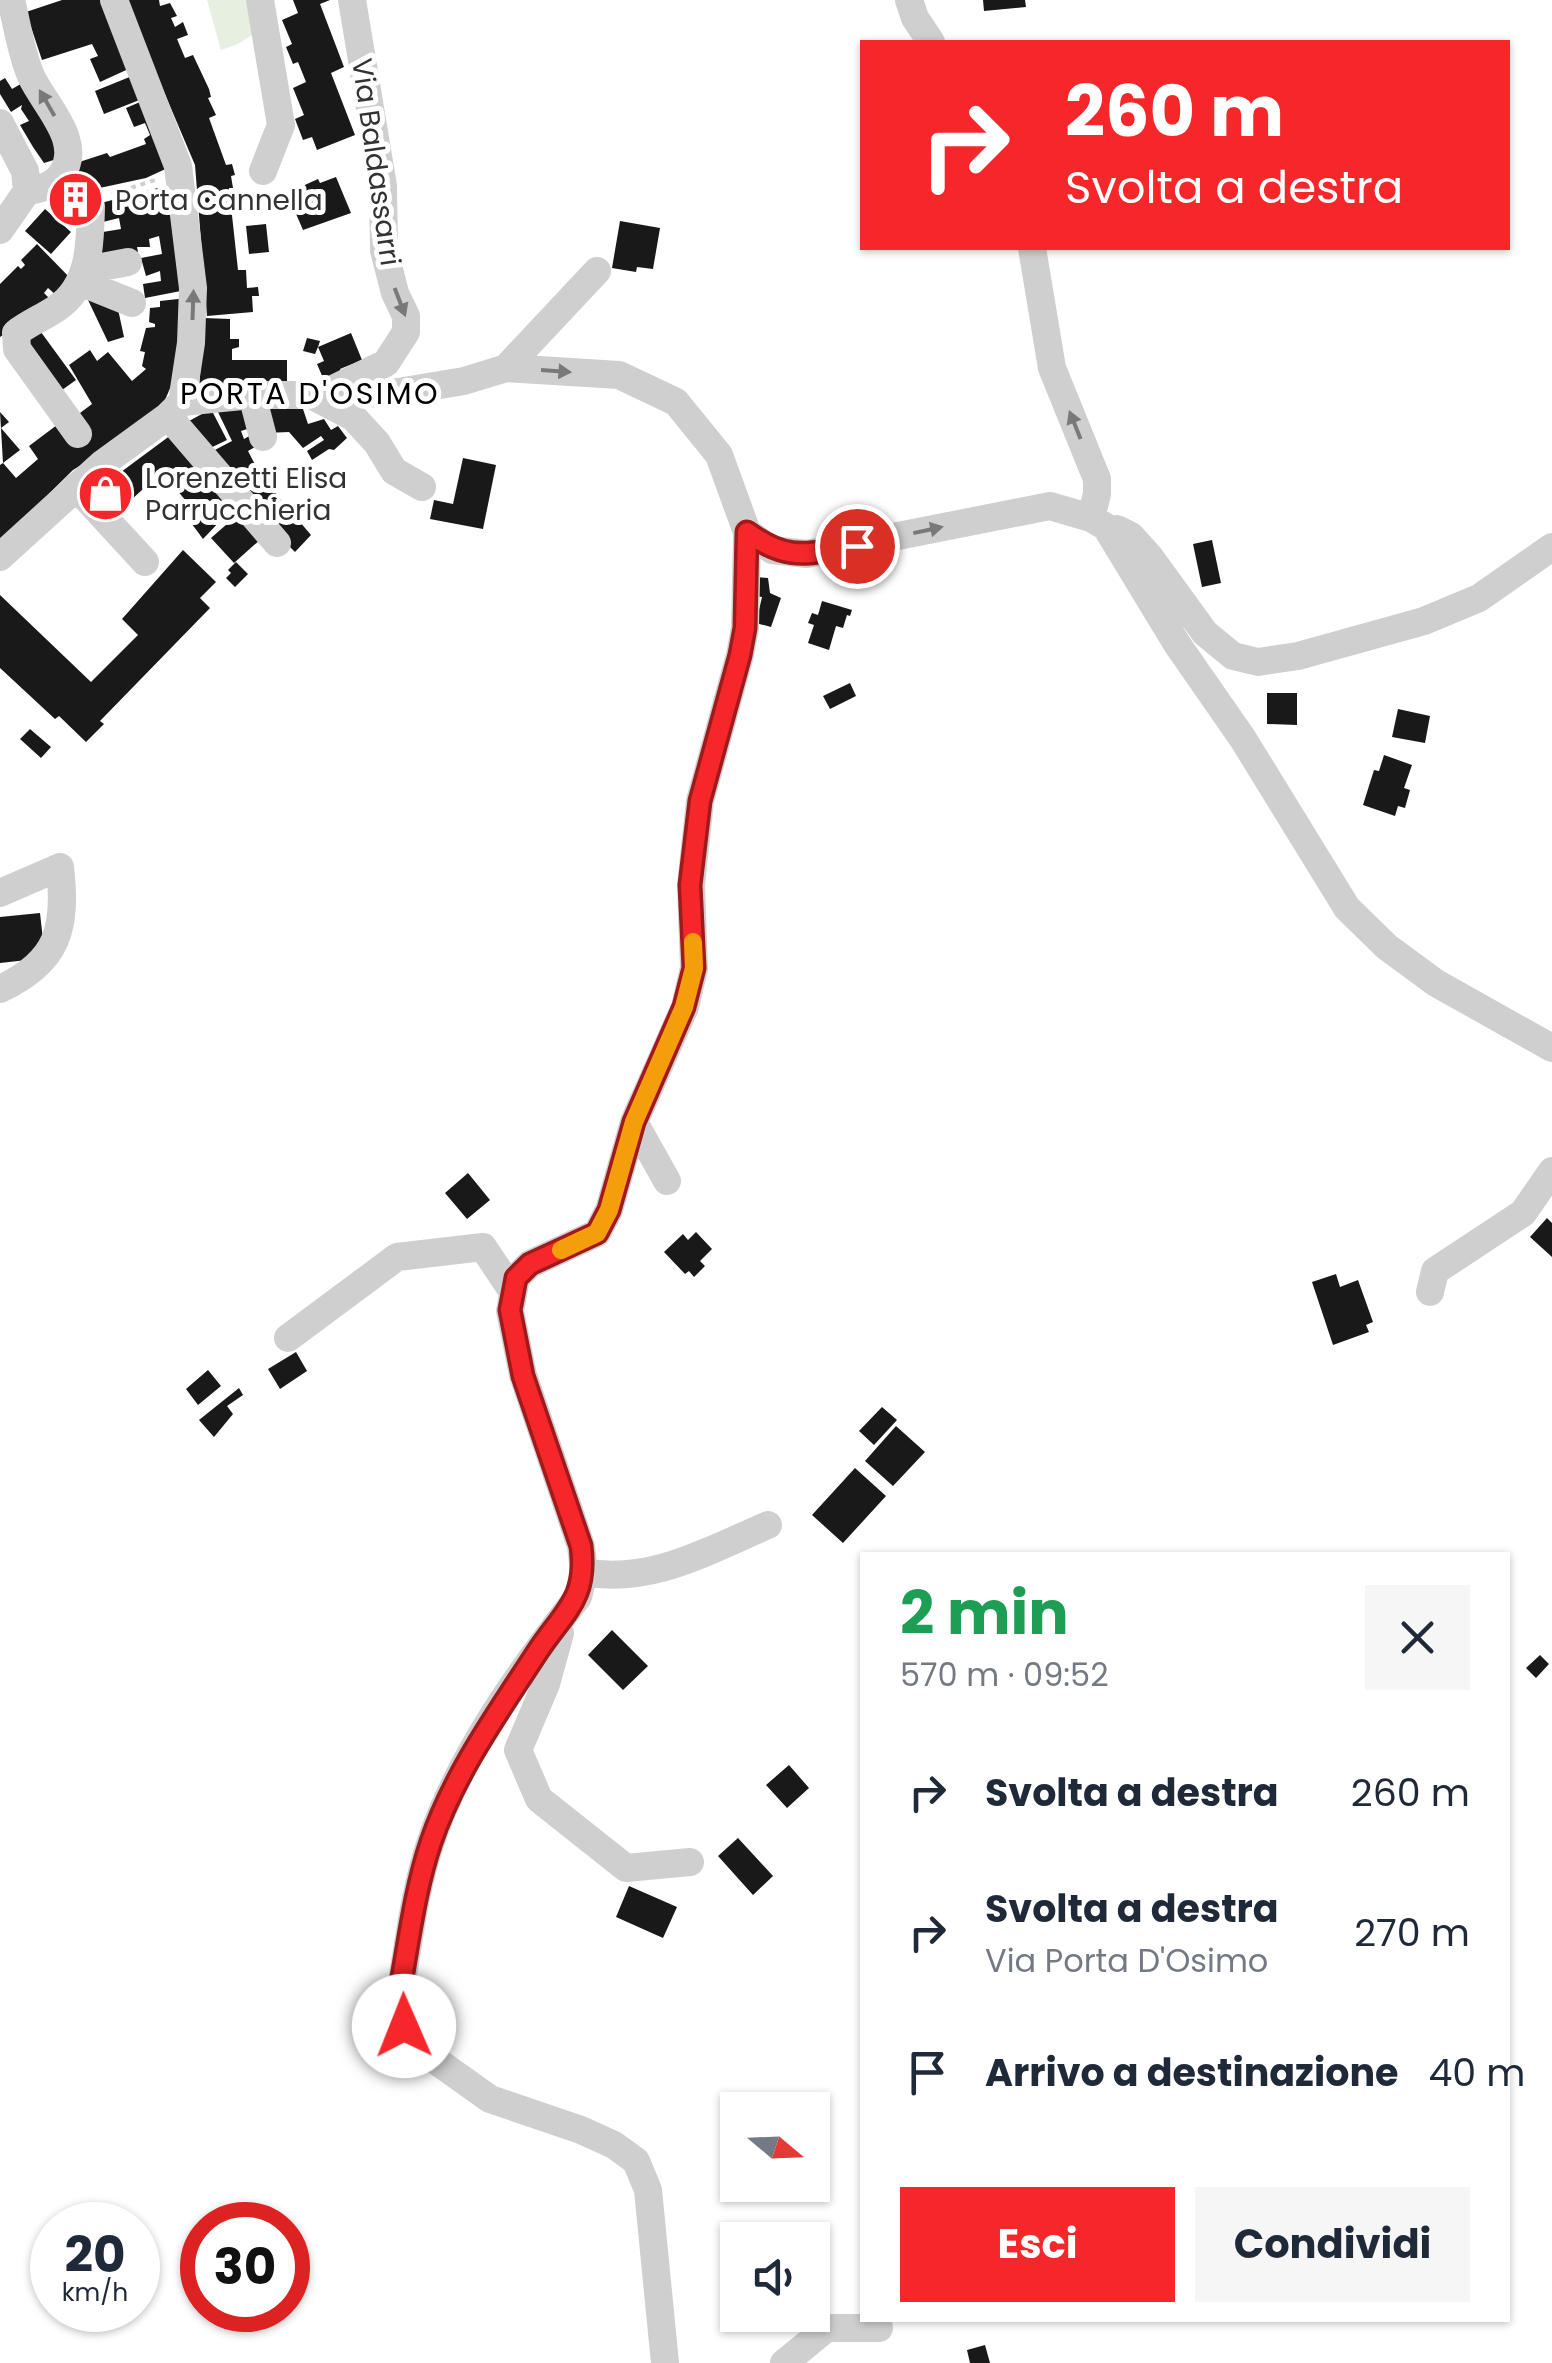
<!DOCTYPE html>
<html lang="it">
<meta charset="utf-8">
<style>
:root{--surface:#fff;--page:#f6f6f7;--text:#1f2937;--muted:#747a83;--accent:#f6272a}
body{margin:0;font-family:Poppins,sans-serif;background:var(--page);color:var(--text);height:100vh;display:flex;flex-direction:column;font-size:38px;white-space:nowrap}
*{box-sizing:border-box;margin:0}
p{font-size:32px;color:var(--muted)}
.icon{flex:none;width:55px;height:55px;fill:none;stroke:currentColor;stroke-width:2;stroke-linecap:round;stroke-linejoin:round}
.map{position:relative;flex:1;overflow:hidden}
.details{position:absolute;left:860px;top:1552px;width:650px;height:770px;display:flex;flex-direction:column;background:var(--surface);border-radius:0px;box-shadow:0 2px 8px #0004}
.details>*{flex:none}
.banner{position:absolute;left:860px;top:40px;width:650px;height:210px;border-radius:0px;box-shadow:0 2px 8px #0004;background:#f6272a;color:#fff;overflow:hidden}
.needle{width:65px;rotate:109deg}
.tools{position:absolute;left:720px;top:2092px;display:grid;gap:20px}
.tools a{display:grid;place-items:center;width:110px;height:110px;border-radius:0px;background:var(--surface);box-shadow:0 2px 8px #0004;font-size:50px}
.speed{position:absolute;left:30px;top:2202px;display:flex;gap:20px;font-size:50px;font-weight:700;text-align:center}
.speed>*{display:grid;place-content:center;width:130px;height:130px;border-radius:50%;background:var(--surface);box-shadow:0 2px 8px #0004;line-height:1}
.speed small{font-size:25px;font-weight:400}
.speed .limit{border:15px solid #d22;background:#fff;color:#111}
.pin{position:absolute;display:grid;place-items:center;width:85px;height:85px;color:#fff;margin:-42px;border:5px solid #fff;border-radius:50%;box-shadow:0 2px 10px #0007}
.me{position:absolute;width:110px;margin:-55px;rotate:359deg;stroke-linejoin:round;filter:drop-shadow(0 0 8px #0008)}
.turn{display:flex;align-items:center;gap:35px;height:210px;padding:0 40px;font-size:45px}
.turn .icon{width:130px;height:130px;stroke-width:2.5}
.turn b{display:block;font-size:70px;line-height:85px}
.round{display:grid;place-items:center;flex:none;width:105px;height:105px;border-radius:0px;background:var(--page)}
.summary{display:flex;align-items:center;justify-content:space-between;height:170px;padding:0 40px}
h1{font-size:60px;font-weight:700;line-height:75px;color:#1e9e55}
.primary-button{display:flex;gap:20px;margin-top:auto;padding:20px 40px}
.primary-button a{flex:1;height:115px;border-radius:0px;background:var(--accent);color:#fff;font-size:40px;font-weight:700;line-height:115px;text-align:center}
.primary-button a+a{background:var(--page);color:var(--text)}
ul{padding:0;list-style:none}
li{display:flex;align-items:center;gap:30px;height:140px;padding:0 40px}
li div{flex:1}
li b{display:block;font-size:38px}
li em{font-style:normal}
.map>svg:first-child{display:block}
.green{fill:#e7f0e0}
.building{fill:#191919}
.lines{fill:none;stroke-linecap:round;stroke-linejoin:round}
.path{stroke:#cfcfcf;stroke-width:4;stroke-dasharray:5 5;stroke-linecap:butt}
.minor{stroke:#cfcfcf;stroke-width:28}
.oneway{fill:#797979}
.route-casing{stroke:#a0191b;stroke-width:25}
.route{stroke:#f6272a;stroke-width:18}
.slow{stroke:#f59e0b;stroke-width:18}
.labels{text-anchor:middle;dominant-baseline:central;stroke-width:10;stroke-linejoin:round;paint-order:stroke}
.street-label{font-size:28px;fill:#323232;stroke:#fff}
.poi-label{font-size:28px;fill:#323232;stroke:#fff;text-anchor:start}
.neighbourhood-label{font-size:30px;letter-spacing:2.5px;fill:#000;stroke:#fff}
</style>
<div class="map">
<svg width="1552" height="2363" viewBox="0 0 1552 2363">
<rect width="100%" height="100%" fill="#fff"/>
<path class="green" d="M 207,0 L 255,0 L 261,29 L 238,44 L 221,50 Z"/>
<path class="building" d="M 62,0 L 108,0 L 135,66 L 100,82 L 90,59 L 98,56 L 92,44 L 42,60 L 26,12 Z
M 125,0 L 159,0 L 160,6 L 170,3 L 177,16 L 171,18 L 175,27 L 183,22 L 188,35 L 177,39 L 185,58 L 193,55 L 209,89 L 211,97 L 208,98 L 216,115 L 209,118 L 226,165 L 232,164 L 235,175 L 231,176 L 233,188 L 229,188 L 238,270 L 246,270 L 247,288 L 258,287 L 259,296 L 252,296 L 253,312 L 207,316 L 195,165 Z
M 293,0 L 330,0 L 320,4 L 344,67 L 331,73 L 355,135 L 317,150 L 312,137 L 303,140 L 295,119 L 304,115 L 293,88 L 306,82 L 298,62 L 293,64 L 286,47 L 292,44 L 282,20 L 298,13 Z
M 983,0 L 1025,0 L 1026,7 L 984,11 Z
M 137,74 L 147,97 L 104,114 L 95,91 Z
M 5,78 L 12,89 L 26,81 L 52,133 L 57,159 L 44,163 L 33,147 L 20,125 L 29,121 L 21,109 L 22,105 L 11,112 L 0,94 L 0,81 Z
M 147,99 L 172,166 L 146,178 L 81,192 L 75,209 L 71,207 L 77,192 L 67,166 L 107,153 L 110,157 L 146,144 L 144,139 L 150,135 L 145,123 L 134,127 L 126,108 Z
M 336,177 L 351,213 L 303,230 L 287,193 L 318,179 L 320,183 Z
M 173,184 L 186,290 L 145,298 L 143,284 L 161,281 L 160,271 L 146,276 L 141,258 L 162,254 L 159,236 L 149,239 L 150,247 L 137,247 L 138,252 L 97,258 L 97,233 L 121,229 L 119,218 L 99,223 L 101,203 Z
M 45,209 L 71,232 L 51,254 L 25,231 Z
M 620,221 L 660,228 L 653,269 L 637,267 L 636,272 L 612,268 Z
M 266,224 L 269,252 L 249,254 L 246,226 Z
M 37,244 L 72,280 L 57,296 L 48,288 L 44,293 L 52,301 L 0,337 L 0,284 L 18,266 L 21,269 L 25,265 L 21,260 Z
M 187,298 L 171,386 L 162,407 L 114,445 L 73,470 L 0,542 L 0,465 L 3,463 L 16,478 L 38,459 L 29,446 L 65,419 L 72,419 L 92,404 L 69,365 L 90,350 L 97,361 L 108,352 L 132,381 L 146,369 L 142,366 L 145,352 L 140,351 L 146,328 L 155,327 L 155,324 L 149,322 L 150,308 L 160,307 L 160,301 Z
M 88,300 L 116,300 L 124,337 L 108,342 Z
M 204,318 L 230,319 L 230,339 L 239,339 L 239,347 L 232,349 L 232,360 L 287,360 L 287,389 L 199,389 Z
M 38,328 L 76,380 L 55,395 L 23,342 Z
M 351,333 L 362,360 L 340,369 L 344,377 L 326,385 L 317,364 L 324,361 L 318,347 L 315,354 L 303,351 L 307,338 L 320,341 L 318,347 Z
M 301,403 L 308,424 L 324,419 L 331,430 L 338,426 L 347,438 L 334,450 L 329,449 L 312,460 L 307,451 L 324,440 L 321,436 L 303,448 L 289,432 L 266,433 L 259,404 Z
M 251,406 L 257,426 L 241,431 L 244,439 L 251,435 L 257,446 L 248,451 L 261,476 L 311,535 L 295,552 L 272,529 L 211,452 L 232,441 L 218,412 Z
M 211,409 L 227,440 L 204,451 L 189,421 Z
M 0,412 L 9,422 L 1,428 L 20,450 L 3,463 Z
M 171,435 L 262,538 L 234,563 L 211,538 L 227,524 L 222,519 L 203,539 L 189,520 L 192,516 L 183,508 L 186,501 L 162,472 L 111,518 L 93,500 L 121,472 Z
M 463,458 L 496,465 L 483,529 L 430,519 L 434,500 L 453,504 Z
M 1212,540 L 1221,583 L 1202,587 L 1193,544 Z
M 183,550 L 216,582 L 200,598 L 210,608 L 100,721 L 104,724 L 86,742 L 59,716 L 55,719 L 0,668 L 0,595 L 91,682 L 138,635 L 122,619 Z
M 236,562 L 248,574 L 235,587 L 226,578 L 231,573 L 228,570 Z
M 757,577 L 768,578 L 770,593 L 781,598 L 771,627 L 756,623 L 762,597 L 755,596 Z
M 822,601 L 852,610 L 850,616 L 847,615 L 843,628 L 836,626 L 829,650 L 808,643 L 814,625 L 808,623 L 812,613 L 818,615 Z
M 850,683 L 856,696 L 830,709 L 823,696 Z
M 1267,693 L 1297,693 L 1297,725 L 1267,724 Z
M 1398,709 L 1430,716 L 1425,743 L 1392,737 Z
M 30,729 L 51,747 L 41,758 L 20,739 Z
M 1384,755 L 1412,765 L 1404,788 L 1410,790 L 1405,808 L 1398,806 L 1395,816 L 1363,805 L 1374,770 L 1379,771 Z
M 40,913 L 45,958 L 0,963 L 0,917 Z
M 468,1173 L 490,1200 L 467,1219 L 445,1193 Z
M 1547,1218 L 1552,1223 L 1552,1257 L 1530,1237 Z
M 696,1232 L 712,1249 L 700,1261 L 705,1266 L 694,1277 L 689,1271 L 685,1274 L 664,1252 L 683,1234 L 688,1240 Z
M 1336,1274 L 1340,1287 L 1358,1280 L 1373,1322 L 1366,1325 L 1369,1332 L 1333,1345 L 1312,1282 Z
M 296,1352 L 307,1371 L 280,1389 L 268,1369 Z
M 208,1370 L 221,1386 L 198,1405 L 186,1389 Z
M 239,1388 L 243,1395 L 227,1406 L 233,1414 L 214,1437 L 199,1420 Z
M 882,1407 L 897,1420 L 874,1445 L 859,1431 Z
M 896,1426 L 925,1452 L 893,1486 L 865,1461 Z
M 855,1468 L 886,1496 L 843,1543 L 812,1515 Z
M 612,1630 L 648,1666 L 623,1690 L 588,1655 Z
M 1540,1655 L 1549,1664 L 1536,1678 L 1526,1668 Z
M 789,1765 L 809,1788 L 787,1808 L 766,1785 Z
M 738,1838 L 773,1876 L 753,1895 L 718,1856 Z
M 629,1886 L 677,1907 L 663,1938 L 616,1917 Z
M 985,2345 L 990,2363 L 970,2363 L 967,2350 Z"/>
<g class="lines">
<path class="path" d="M 112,194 L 155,180"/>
<path class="minor" d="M 11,0 C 17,24 21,53 31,76 C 44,105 85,142 61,175 C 54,185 39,190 27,191
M 114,0 L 178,166 L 193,288 L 191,343 L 182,402
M 260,0 L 281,125 L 263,171
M 909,0 L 915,18 L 931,42
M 0,123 L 25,171 L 27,191
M 0,230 L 27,191
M 1032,248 L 1052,368 L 1097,479 L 1097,494 L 1091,518
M 86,270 L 128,262
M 80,282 L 132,303
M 506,368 L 597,271
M 329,391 L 386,363 L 406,332 L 406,316 L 395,293 L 384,250 L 383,186 L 352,0
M 252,395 L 263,437
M 315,397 L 353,417 L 377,443 L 394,471 L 422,487
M 182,402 L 252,395 L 392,393 L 464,381 L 506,368 L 619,375 L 676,402 L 719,455 L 747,532 L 772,550 L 807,554 L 1050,506 L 1091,518 L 1106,527 L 1177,644 L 1243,739 L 1347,908 L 1387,947 L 1436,983 L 1552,1048
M 168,416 L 277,543
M 78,434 L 17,349 L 16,333 C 29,323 44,317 57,308 C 91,285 90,242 91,206
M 76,487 L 145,562
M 1117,529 L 1131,536 L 1149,556 L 1205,633 L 1233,656 L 1258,662 L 1298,656 L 1424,621 L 1479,598 L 1552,547
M 0,557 L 102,464 L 168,416 L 182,402
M 0,893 L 60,867 C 67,929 58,962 0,989
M 634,1122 L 667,1181
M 1430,1292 L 1435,1271 L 1523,1213 L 1552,1171
M 288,1338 L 397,1257 L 483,1247 L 513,1292
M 584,1572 C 649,1585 710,1550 768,1525
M 560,1633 L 546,1684 L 518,1750 L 539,1799 L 626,1868 L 690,1862
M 665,2363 L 648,2190 L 636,2161 L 614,2145 L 581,2130 L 490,2099 L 414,2045 L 404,2025 L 399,2000 C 408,1948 414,1891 431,1841 C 461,1753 521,1670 578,1597 L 584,1572 L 581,1546 L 523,1375 L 510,1311 L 516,1278 L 530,1264 L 597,1233 L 609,1210 L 634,1122 L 685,1007 L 694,968 L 691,885 L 700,801 L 740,655 L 745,628 L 747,532
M 784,2363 L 827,2328 L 879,2328"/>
</g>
<defs><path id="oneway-solid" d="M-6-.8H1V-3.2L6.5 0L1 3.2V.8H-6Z" transform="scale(2.5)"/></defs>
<g class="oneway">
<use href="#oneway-solid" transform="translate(47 103) rotate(-120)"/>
<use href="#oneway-solid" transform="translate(400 302) rotate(69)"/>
<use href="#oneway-solid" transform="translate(193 305) rotate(-88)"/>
<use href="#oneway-solid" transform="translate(556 371) rotate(4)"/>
<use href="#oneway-solid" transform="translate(1075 425) rotate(-112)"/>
<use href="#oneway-solid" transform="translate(928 530) rotate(-12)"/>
</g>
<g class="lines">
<defs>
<path id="route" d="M 404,2026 L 398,2000 C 408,1948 414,1892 431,1842 C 454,1774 497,1714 536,1654 C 563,1612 588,1600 581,1546 L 523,1376 L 510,1310 L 516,1278 L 530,1264 L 597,1233 L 609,1210 L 634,1122 L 684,1007 L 694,968 L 690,885 L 700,801 L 740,655 L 745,628 L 747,532 C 789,563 808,553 857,546"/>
</defs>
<use href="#route" class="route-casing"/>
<use href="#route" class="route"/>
<path class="slow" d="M 561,1250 L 597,1233 L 609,1210 L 634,1122 L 684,1007 L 694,968 L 693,942"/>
</g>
<defs>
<symbol id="building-disc" viewBox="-11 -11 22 22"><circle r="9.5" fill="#f6272a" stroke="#fff"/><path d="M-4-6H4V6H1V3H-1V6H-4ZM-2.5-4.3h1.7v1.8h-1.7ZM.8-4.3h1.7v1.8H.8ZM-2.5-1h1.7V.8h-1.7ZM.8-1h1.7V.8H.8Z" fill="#fff"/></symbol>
<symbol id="shop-disc" viewBox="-11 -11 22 22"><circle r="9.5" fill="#f6272a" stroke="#fff"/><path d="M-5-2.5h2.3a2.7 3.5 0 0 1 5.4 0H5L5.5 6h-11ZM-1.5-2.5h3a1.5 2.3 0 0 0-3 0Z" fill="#fff"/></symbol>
</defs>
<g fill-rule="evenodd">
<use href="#building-disc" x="44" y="168" width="63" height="63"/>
<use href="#shop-disc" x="74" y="462" width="63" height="63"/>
</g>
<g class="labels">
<g class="street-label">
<text transform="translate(376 162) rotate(82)">Via Baldassarri</text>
</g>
<g class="poi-label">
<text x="115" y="200">Porta Cannella</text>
<text x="145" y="478">Lorenzetti Elisa<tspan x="145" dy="32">Parrucchieria</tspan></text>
</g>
<g class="neighbourhood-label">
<text x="310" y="393">PORTA D'OSIMO</text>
</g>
</g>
</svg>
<div class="tools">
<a><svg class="needle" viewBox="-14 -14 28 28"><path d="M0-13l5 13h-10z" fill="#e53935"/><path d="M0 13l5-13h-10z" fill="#747a83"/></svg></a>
<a><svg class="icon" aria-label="sound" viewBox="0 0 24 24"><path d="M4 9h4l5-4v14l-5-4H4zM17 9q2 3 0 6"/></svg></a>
</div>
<div class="speed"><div>20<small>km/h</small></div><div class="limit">30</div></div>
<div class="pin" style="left:857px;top:546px;background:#d93025"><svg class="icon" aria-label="arrive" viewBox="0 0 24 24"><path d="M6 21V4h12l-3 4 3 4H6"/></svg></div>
<svg class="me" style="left:404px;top:2026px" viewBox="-20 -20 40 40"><circle r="19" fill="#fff"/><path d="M0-13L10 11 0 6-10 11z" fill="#f6272a"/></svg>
<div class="banner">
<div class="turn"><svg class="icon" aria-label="right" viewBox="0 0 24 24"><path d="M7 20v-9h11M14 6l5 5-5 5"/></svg><div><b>260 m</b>Svolta a destra</div></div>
</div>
<section class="details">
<div class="summary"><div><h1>2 min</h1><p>570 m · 09:52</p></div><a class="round"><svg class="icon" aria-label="close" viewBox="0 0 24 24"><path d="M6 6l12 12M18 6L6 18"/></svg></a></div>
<ul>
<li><svg class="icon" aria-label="right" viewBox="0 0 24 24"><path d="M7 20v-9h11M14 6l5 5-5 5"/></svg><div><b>Svolta a destra</b></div><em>260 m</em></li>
<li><svg class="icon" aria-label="right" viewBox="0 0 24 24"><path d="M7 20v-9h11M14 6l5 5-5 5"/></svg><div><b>Svolta a destra</b><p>Via Porta D'Osimo</p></div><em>270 m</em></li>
<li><svg class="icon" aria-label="arrive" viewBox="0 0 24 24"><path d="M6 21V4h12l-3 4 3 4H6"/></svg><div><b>Arrivo a destinazione</b></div><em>40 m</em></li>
</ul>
<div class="primary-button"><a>Esci</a><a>Condividi</a></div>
</section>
</div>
